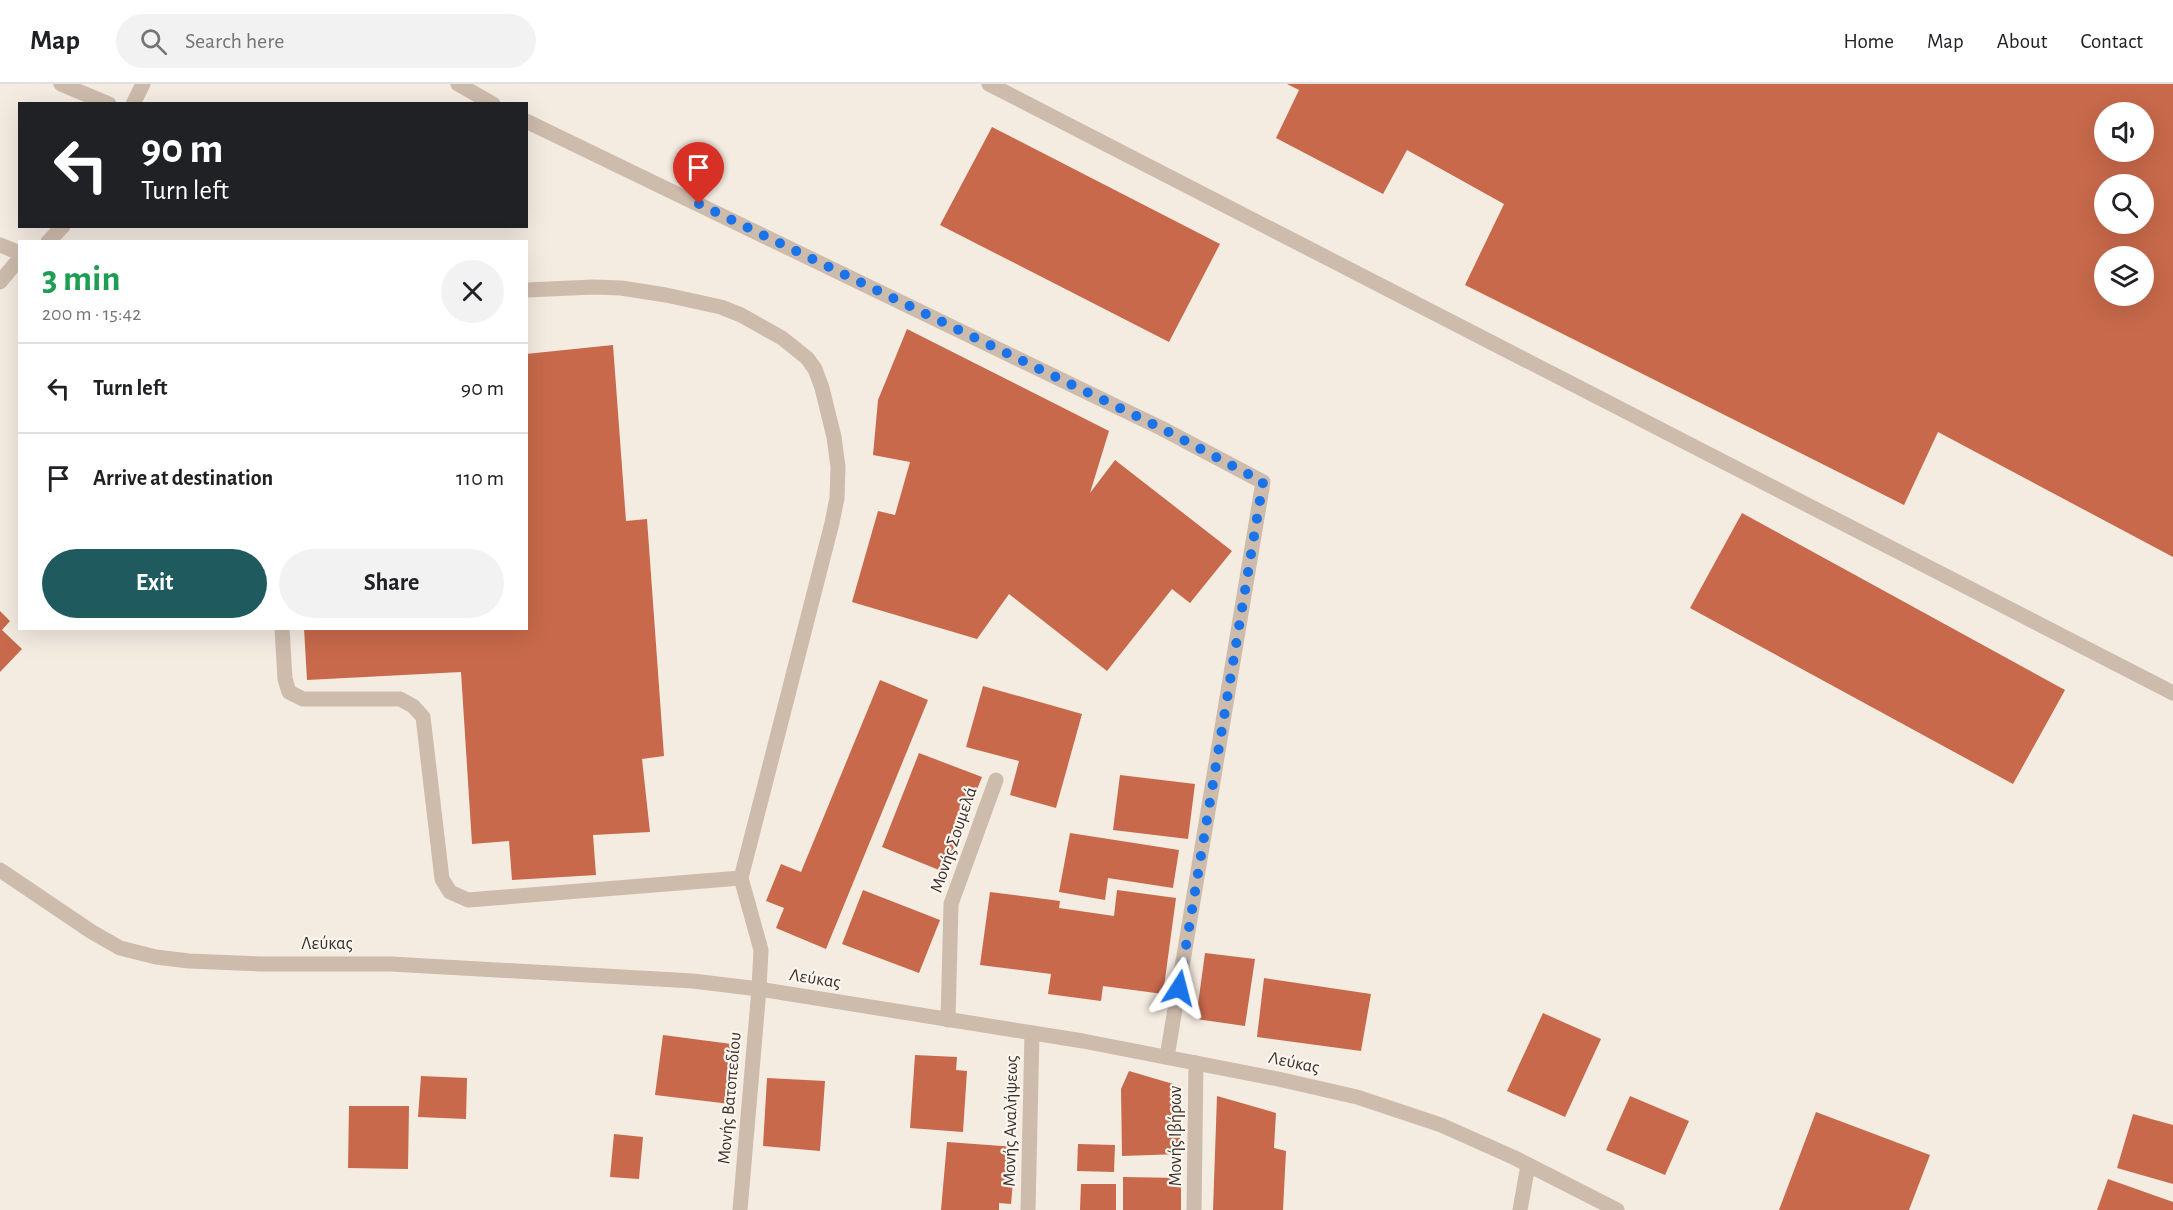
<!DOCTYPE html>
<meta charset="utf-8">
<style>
:root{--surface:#fff;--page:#f2f2f2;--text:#202124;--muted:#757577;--line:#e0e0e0;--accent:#1f5a5e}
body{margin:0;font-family:"Alegreya Sans",sans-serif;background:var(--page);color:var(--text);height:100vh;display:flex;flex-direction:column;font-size:22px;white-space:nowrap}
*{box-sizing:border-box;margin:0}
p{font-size:20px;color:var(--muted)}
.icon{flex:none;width:33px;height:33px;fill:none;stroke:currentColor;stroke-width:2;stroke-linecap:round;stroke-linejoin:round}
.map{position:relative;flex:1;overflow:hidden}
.drawer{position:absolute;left:18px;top:156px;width:510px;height:390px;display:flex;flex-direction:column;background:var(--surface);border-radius:0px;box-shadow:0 6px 24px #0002}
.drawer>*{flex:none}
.top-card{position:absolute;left:18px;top:18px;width:510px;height:126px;border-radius:0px;box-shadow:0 6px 24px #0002;background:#202124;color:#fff;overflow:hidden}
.controls{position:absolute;left:2094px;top:18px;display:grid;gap:12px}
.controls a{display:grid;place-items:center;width:60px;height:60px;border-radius:50%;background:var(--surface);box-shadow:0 6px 24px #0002;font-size:30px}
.pin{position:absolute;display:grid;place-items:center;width:51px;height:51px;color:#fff;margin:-62px -26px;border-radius:50% 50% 50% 0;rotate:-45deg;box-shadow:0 0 6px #0007}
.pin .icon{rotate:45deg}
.me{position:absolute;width:66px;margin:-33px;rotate:9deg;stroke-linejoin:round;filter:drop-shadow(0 0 4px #0008)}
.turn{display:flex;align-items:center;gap:21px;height:126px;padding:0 24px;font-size:27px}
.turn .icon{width:78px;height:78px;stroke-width:2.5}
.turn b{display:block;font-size:42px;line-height:51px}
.round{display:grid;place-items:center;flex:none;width:63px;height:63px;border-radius:32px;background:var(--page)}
.head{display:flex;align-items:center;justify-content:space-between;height:102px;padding:0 24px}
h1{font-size:36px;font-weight:600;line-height:45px;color:#1e9e55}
.button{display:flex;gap:12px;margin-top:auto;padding:12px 24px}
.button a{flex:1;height:69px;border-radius:36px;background:var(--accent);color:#fff;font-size:24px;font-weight:600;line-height:69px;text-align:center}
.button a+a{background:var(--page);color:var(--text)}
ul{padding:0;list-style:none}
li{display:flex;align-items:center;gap:18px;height:90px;padding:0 24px;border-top:2px solid var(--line)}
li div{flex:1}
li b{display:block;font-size:22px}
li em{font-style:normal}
header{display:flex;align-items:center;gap:36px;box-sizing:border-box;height:84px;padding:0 30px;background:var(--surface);border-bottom:2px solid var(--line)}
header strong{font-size:28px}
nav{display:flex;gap:33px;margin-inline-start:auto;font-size:21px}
.search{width:420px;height:54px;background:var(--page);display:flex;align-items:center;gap:15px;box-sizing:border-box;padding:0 21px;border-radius:33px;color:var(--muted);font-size:22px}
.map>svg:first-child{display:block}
.building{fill:#c8694b;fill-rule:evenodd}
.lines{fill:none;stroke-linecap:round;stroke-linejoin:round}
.service{stroke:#cdbbac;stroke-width:15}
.minor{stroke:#cdbbac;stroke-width:15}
.tertiary{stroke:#cdbbac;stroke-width:15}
.route{stroke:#1a73e8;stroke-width:10;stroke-dasharray:0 18}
.labels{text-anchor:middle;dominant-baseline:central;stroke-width:4.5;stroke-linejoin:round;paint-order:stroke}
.street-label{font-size:18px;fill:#3b302b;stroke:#fbf5ee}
</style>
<header>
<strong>Map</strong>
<div class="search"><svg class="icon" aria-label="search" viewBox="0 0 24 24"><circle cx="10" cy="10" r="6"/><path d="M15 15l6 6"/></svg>Search here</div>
<nav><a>Home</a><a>Map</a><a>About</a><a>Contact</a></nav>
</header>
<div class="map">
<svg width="2173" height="1126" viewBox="0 0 2173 1126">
<rect width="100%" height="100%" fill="#f4ebe1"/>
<path class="building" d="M 1287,0 L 2173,0 L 2173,473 L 1938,348 L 1904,421 L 1465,201 L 1504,120 L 1407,66 L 1383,110 L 1276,54 L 1299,6 ZM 2104,28 L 2144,28 L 2144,68 L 2104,68 ZM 2104,100 L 2144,100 L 2144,140 L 2104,140 ZM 2104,172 L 2144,172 L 2144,212 L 2104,212 Z
M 992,43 L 1220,160 L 1169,258 L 940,141 Z
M 907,245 L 1109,347 L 1090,409 L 1115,376 L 1232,467 L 1190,519 L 1172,505 L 1107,587 L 1009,510 L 977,555 L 852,518 L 878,427 L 895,431 L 910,378 L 873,371 L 878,316 Z
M 613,261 L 626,437 L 647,435 L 664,672 L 642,675 L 650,748 L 593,751 L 596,791 L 512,796 L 509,757 L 472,760 L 461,588 L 307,596 L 304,544 L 526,544 L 526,270 Z
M 1742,429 L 2065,606 L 2013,700 L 1690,524 Z
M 0,527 L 10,537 L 2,546 L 22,565 L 0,588 Z
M 880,596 L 928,616 L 826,865 L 776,844 L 784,824 L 766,817 L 781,780 L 801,788 Z
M 983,602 L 1082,630 L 1056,724 L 1010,711 L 1019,677 L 966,663 Z
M 919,669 L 982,693 L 944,788 L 882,763 Z
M 1120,691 L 1195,700 L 1188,755 L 1113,746 Z
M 1070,749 L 1179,766 L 1173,804 L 1108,794 L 1105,816 L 1059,808 Z
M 863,806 L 940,836 L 919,889 L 842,860 Z
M 1117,806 L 1176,814 L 1163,910 L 1103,902 L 1101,917 L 1048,910 L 1051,890 L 980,881 L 990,808 L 1060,817 L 1059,824 L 1114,832 Z
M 1205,869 L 1255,875 L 1245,942 L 1196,935 Z
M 1264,894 L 1371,910 L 1361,967 L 1257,953 Z
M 1543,929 L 1601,955 L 1565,1033 L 1507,1007 Z
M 663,951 L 739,961 L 730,1020 L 655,1011 Z
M 915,971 L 957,973 L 956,986 L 967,987 L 963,1048 L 910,1044 Z
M 1129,987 L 1180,1002 L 1180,1070 L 1122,1072 L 1121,1005 Z
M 421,992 L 467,994 L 466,1035 L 418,1033 Z
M 767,994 L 825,997 L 820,1067 L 763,1062 Z
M 1217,1012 L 1276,1029 L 1274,1064 L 1286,1067 L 1283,1126 L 1213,1126 Z
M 1630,1012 L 1689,1037 L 1665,1091 L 1606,1066 Z
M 349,1022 L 409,1022 L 408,1085 L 348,1084 Z
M 1816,1028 L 1930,1071 L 1909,1126 L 1779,1126 Z
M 2133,1030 L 2173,1041 L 2173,1100 L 2117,1084 Z
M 614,1050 L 643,1053 L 639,1095 L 610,1093 Z
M 947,1058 L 1016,1063 L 1011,1120 L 999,1119 L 999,1126 L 941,1126 Z
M 1078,1060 L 1115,1061 L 1114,1088 L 1077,1087 Z
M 1123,1093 L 1181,1094 L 1181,1126 L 1123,1126 Z
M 2108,1095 L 2173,1118 L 2173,1126 L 2097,1126 Z
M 1081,1100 L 1116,1100 L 1116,1126 L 1080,1126 Z"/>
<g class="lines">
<path class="service" d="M 989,0 L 2173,609
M 0,198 L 20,174
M 526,206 L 594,203 L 621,204 L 666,211 L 721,223 L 741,231 L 782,254 L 807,274 L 815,285 L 822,304 L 834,353 L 838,383 L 837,414 L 832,439 L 741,794 L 761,866 L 759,905
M 282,544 L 285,595 L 289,608 L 303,615 L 400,615 L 413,622 L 423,633 L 442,795 L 450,808 L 468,816 L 741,794
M 948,936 L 951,820 L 996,696"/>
<path class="minor" d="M 61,0 L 109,20
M 458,0 L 493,20
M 133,20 L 143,0
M 526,37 L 1161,344 L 1263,398 L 1167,973
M 48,158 L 63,142
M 0,161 L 20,169
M 740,1126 L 759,905
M 1028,1126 L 1032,949
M 1194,1126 L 1196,979
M 1520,1126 L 1528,1081"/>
<path class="tertiary" d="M 0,786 L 92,848 L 120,864 L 156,873 L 189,877 L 261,880 L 391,880 L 693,897 L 759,905 L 1083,957 L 1278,995 L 1357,1013 L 1441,1041 L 1515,1074 L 1617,1126"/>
</g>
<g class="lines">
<path class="route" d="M 699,120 L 1161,344 L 1263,398 L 1179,904"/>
</g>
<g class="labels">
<g class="street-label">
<text transform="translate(954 756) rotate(-71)">Μονής Σουμελά</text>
<text x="327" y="860">Λεύκας</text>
<text transform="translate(815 895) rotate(9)">Λεύκας</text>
<text transform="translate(1294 979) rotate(12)">Λεύκας</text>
<text transform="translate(730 1014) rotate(-85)">Μονής Βατοπεδίου</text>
<text transform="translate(1011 1037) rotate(-89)">Μονής Αναλήψεως</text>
<text transform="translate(1176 1052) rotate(-90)">Μονής Ιβήρων</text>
</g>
</g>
</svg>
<div class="controls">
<a><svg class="icon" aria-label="sound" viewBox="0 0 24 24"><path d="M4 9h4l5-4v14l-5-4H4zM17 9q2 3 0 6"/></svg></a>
<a><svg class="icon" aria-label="search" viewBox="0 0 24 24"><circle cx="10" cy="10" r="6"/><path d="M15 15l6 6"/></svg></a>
<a><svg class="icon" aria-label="layers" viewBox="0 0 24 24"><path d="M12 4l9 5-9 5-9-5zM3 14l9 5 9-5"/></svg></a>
</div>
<div class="pin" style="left:699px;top:120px;background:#d93025"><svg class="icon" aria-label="arrive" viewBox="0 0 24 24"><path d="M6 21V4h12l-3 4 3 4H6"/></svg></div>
<svg class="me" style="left:1179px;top:904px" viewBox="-20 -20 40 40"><path d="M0-17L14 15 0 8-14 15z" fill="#1a73e8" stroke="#fff" stroke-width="4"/></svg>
<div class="top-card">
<div class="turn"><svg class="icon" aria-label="left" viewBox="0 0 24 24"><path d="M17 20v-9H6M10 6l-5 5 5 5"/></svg><div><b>90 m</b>Turn left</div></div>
</div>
<section class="drawer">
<div class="head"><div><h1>3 min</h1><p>200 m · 15:42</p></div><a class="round"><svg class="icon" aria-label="close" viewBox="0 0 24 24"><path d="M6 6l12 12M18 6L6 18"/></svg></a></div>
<ul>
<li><svg class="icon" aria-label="left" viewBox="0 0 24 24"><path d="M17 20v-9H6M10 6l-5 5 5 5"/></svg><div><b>Turn left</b></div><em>90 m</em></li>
<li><svg class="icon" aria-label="arrive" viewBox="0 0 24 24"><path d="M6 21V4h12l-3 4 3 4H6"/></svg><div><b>Arrive at destination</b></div><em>110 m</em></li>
</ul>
<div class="button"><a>Exit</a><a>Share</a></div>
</section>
</div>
